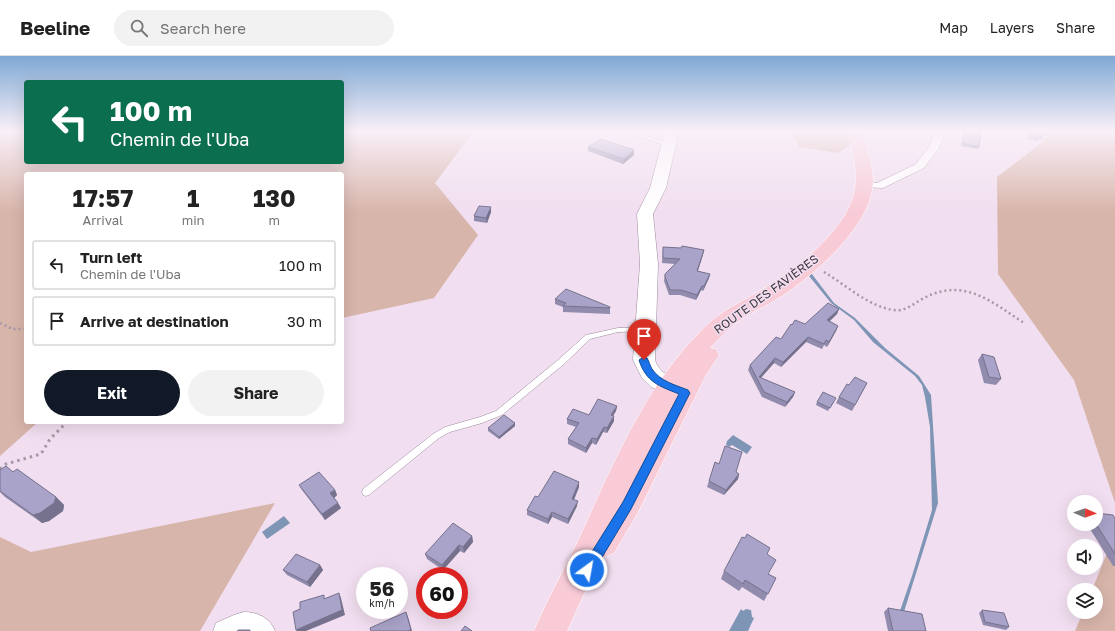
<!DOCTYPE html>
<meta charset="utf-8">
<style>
:root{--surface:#fff;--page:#f2f2f2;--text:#222;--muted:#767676;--line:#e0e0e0;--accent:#111827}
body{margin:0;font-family:"Golos Text",sans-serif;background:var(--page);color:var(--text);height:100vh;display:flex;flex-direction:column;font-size:15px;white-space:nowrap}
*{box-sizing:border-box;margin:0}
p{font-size:13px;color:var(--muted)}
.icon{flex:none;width:22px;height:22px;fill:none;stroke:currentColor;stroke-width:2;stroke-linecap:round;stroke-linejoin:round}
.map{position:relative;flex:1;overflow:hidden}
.side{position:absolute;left:24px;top:116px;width:320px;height:252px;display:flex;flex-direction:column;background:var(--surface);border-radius:4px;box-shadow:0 4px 16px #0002}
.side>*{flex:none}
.hud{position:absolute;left:24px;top:24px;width:320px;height:84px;border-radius:4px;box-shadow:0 4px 16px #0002;background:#0b6e4f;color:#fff;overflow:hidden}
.needle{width:26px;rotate:92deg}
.fabs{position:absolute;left:1067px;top:439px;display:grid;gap:8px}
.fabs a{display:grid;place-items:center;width:36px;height:36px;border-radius:50%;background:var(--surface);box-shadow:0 4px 16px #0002;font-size:20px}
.speed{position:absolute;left:356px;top:511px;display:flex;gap:8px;font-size:20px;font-weight:700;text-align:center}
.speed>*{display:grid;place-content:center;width:52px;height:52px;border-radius:50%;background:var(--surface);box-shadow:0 4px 16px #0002;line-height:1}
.speed small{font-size:10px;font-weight:400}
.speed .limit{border:6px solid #d22;background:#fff;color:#111}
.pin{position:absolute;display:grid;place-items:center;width:34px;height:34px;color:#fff;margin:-41px -17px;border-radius:50% 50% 50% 0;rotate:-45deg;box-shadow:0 0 4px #0007}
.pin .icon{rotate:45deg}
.me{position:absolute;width:44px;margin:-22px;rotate:32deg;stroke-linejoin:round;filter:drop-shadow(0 0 3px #0008)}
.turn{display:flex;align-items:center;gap:14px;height:84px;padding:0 20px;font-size:18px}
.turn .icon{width:52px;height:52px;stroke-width:2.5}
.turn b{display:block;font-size:28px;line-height:34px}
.eta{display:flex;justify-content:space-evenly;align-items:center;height:68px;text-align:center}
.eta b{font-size:24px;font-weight:700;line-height:28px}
.button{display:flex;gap:8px;margin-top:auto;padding:8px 20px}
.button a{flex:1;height:46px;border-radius:24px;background:var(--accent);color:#fff;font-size:16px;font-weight:700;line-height:46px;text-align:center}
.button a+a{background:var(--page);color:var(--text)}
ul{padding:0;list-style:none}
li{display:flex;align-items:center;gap:12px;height:50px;margin:0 8px 6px;padding:0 12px;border:2px solid var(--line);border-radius:4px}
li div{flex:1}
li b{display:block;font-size:15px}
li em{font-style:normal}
header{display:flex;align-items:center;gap:24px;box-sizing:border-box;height:56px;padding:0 20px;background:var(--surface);border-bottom:1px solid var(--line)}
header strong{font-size:19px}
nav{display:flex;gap:22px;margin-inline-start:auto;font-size:14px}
.search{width:280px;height:36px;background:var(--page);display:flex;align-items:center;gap:10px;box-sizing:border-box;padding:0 14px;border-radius:22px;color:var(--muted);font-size:15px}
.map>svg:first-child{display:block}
.green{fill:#d8b5ab}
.water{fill:#7f95b6}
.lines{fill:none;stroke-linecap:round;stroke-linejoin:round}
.lane-casing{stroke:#9c8b9c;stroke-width:1}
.street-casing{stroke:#9c8b9c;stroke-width:1}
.secondary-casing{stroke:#9c8b9c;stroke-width:1}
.primary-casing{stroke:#fff;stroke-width:1}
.path-far1{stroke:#a698a5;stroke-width:2.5;stroke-dasharray:2 3;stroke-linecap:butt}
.path{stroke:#a698a5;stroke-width:3;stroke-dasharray:2.5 4;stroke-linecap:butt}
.lane{fill:#fff;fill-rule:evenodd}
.street{fill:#fff;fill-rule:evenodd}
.secondary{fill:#fff;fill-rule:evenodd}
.primary{fill:#f8cbd7;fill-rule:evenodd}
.wall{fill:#918cad}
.shaded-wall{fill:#76728d}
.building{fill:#a9a3c9;stroke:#76728d}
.route{fill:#1a73e8;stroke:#114b97}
.labels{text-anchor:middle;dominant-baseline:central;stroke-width:3;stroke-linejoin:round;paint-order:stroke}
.street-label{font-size:12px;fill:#413940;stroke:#f1def0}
</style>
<header>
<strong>Beeline</strong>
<div class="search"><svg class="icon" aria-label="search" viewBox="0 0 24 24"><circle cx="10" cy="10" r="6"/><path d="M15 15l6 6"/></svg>Search here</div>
<nav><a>Map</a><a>Layers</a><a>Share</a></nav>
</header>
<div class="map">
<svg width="1115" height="575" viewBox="0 0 1115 575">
<rect width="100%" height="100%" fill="#f1def0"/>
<path class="green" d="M 0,75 L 26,75 L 26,106 L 342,106 L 342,75 L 474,75 L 435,127 L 478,179 L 434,242 L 342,262 L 342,118 L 26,118 L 26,366 L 38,366 L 0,400 Z
M 790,75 L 871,75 L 838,97 L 799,91 Z
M 1053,75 L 1115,75 L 1115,447 L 1074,324 L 998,218 L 997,121 L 1040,88 Z
M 275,447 L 200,575 L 0,575 L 0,481 L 31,496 Z
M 1115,477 L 1115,575 L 1075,575 L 1083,556 L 1096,556 L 1096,534 L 1092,534 Z"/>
<path class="water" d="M 808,213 L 834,247 L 855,262 L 885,292 L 919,320 L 931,339 L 938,447 L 898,575 L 893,575 L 912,520 L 932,454 L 930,371 L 925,341 L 922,329 L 915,320 L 873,286 L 854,264 L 831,247 L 805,215 Z
M 733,379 L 752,391 L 747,398 L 732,389 L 729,391 L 726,389 L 727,385 Z
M 284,460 L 290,467 L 267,483 L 262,476 Z
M 741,553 L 743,555 L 746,553 L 751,554 L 752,561 L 754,562 L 748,575 L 729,575 Z"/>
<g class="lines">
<defs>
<path id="lane" d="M 624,75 L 632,75 L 671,89 L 667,90 Z
M 643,271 L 645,271 L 646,273 L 645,275 L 618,276 L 590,283 L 564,308 L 502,359 L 482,367 L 450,376 L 439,382 L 369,439 L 366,440 L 363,439 L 362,436 L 363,433 L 433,378 L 445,371 L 480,361 L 496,355 L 558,304 L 586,279 L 618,272 Z"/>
<path id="street" d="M 935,75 L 945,75 L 939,92 L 924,112 L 883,132 L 861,131 L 860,129 L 861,127 L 877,127 L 916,108 L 929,91 Z
M 244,556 C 258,556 270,562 275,575 L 213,575 L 216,567 L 234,559 Z"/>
<path id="secondary" d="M 665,75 L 679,75 L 666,132 L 653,158 L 658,208 L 655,304 C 662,326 688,321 696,337 L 693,343 L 685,346 L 651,331 L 642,322 L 633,304 L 640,208 L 637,158 L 650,132 Z"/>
<path id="primary" d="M 847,75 L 861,75 C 867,92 873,108 873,126 C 871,170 816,217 782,240 C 769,248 755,254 742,263 C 730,271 720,281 710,292 L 716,293 L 719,299 L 706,319 L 637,458 L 614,497 L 604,501 L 601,500 L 567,575 L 534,575 C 547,544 564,514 579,483 C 612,411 644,332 701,275 C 722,253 743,246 768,230 C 797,212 827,188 845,159 C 862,131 856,105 847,75 Z"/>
</defs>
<use href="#lane" class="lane-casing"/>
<use href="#street" class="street-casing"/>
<use href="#secondary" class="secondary-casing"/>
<use href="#primary" class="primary-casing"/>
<path class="path-far1" d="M 824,216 C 846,229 868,250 893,254 C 906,256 914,247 924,242 C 964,221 992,246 1024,267
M 0,267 L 12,273 L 26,273"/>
<path class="path" d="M 0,413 L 6,408 L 41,398 L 50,383 L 67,366"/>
<use href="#lane" class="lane"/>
<use href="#street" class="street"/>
<use href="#secondary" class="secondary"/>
<use href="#primary" class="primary"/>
</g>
<path class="wall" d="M 964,75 L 979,91 L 978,93 L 961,90 Z
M 1027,75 L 1051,75 L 1048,80 L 1044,79 L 1042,84 L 1039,83 L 1038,85 L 1028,83 Z
M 588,91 L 634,94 L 634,99 L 623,108 L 588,95 Z
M 491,156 L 487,167 L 474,165 L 474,160 Z
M 663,191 L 704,194 L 698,215 L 710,218 L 709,222 L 703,235 L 701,234 L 696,244 L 680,239 L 669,239 L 664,225 L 665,218 L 675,208 L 662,207 Z
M 555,243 L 610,251 L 610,258 L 563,256 L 563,251 L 555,248 Z
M 839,253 L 837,258 L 830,265 L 838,270 L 836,275 L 827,291 L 824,289 L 822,293 L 806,286 L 781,311 L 774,307 L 761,322 L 795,336 L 793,341 L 785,351 L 762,341 L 748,314 L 750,309 L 781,283 L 792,269 L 805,268 Z
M 982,298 L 1001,323 L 996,329 L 984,327 L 978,304 Z
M 867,327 L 852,355 L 836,347 L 839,341 L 849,329 Z
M 836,342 L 828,355 L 816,349 L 817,346 Z
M 617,350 L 616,355 L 613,360 L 614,365 L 607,377 L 603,376 L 596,389 L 592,387 L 586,397 L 568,388 L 568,383 L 576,371 L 567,368 L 567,363 L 589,359 Z
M 515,370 L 499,383 L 488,375 L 488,372 Z
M 715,406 L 739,418 L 738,423 L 724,439 L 707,431 Z
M 0,414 L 13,416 L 56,441 L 64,449 L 63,455 L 49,465 L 42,467 L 5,441 L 0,436 Z
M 299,429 L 335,434 L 337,439 L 334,442 L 341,452 L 325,464 L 302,434 Z
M 579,431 L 574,444 L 577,450 L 568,468 L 552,461 L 548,468 L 527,459 L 527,454 L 538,441 Z
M 1115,462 L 1115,510 L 1113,510 L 1087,468 L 1096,468 Z
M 472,480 L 473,486 L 464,497 L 460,495 L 443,514 L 427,503 L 425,498 Z
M 767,499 L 768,518 L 776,522 L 764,545 L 742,531 L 739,535 L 721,523 L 724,515 Z
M 320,509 L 323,514 L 310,531 L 287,519 L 283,514 Z
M 888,552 L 926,575 L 888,575 L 884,556 Z
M 982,554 L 1009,571 L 1006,574 L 983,569 L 979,557 Z"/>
<path class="shaded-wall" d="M 634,94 L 634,99 L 623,108 L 624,103 Z
M 491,151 L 491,156 L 487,167 L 486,162 Z
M 704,194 L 703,199 L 696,220 L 697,215 Z
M 710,218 L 709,222 L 703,235 L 704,230 Z
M 702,230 L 701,234 L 696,244 L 697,239 Z
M 839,253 L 837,258 L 825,269 L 827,264 Z
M 838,270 L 836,275 L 827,291 L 829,286 Z
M 808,281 L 806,286 L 781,311 L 783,306 Z
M 775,302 L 774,307 L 758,325 L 759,321 Z
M 795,336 L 793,341 L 785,351 L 787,346 Z
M 617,350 L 616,355 L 610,364 L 611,359 Z
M 614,360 L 614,365 L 607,377 L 607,372 Z
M 515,367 L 515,370 L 499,383 L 499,381 Z
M 604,371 L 603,376 L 596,389 L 597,383 Z
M 592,382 L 592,387 L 586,397 L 586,392 Z
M 739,418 L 738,423 L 724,439 L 726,434 Z
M 579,426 L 579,431 L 572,448 L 572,443 Z
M 335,434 L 337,439 L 333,443 L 330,437 Z
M 56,441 L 64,449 L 63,455 L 49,465 L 42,467 L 33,459 Z
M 578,445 L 577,450 L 568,468 L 568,463 Z
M 338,447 L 341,452 L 325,464 L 322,458 Z
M 552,456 L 552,461 L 548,468 L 548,463 Z
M 472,480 L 473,486 L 464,497 L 463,491 Z
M 459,489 L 460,495 L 443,514 L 442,509 Z
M 320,509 L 323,514 L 310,531 L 307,526 Z
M 339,537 L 341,542 L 345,559 L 306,575 L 297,575 L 296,574 Z
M 406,556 L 408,561 L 412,575 L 407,575 Z"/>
<path class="building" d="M 964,75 L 981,75 L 979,91 L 962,87 Z
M 1030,75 L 1043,75 L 1044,79 L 1041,79 L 1041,80 L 1031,78 Z
M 601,83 L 634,94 L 624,103 L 588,91 Z
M 479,150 L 491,151 L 486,162 L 474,160 Z
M 682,190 L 704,194 L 697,215 L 710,218 L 704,230 L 702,230 L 697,239 L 681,234 L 670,234 L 665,221 L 665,218 L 680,203 L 663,202 L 663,191 L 681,192 Z
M 566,233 L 610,251 L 610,252 L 563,250 L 566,247 L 555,243 Z
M 828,247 L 839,253 L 827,264 L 838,270 L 829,286 L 826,284 L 824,288 L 808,281 L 783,306 L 775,302 L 759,321 L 795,336 L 787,346 L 764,336 L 750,309 L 776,281 L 781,283 L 791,268 L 792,269 L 795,264 L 805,268 Z
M 982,298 L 994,301 L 1001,323 L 989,321 Z
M 855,321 L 867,327 L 855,349 L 839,341 L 847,328 L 849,329 Z
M 823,336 L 836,342 L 830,352 L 817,346 Z
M 598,343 L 617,350 L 611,359 L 614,360 L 607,372 L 604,371 L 597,383 L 592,382 L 586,392 L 568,383 L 579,367 L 567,363 L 573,353 L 589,359 Z
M 504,359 L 515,367 L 499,381 L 488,372 Z
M 725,390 L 742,396 L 736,416 L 739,418 L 726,434 L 709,425 L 715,406 L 719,408 Z
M 6,410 L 13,416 L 17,413 L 56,441 L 54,447 L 40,457 L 33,459 L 0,435 L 0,414 Z
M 554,415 L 579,426 L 572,443 L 578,445 L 568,463 L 552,456 L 548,463 L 527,454 L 535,440 L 538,441 Z
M 319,416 L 335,434 L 330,437 L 338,447 L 322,458 L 299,429 Z
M 1096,457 L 1113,459 L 1115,462 L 1115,498 L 1096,468 Z
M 453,467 L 472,480 L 463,491 L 459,489 L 442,509 L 425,498 Z
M 747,478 L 770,492 L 767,498 L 776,504 L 768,518 L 776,522 L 768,538 L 745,524 L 743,528 L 724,515 L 742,481 L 745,482 Z
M 296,498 L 320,509 L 307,526 L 283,514 Z
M 339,537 L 342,554 L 296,574 L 293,556 L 300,553 L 300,546 L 324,539 L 324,543 Z
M 888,552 L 922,558 L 926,575 L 893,575 Z
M 982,554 L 1004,557 L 1009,571 L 985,566 Z
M 406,556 L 411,574 L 407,575 L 371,575 L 370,572 Z
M 465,570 L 472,575 L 461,575 Z
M 239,574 L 250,574 L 250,575 L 237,575 Z"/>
<linearGradient id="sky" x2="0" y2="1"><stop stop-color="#7ea8d4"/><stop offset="0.48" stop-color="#f9f0f8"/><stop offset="1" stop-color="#f9f0f8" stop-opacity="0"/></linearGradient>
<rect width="1115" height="156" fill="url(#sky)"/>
<path class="route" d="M 644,301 L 647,302 C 649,305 650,310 652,313 C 660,325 675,329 688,334 L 690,337 L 631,453 L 592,518 L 587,520 L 583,518 L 581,514 L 583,510 L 623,446 L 679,338 C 659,330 646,326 639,304 Z"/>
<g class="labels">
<g class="street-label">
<text transform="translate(766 238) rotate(-36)">ROUTE DES FAVIÈRES</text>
</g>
</g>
</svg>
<div class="fabs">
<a><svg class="needle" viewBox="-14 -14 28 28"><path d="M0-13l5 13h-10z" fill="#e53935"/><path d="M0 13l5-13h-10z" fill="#767676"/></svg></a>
<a><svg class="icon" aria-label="sound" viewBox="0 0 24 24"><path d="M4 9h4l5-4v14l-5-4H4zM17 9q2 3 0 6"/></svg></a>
<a><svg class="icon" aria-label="layers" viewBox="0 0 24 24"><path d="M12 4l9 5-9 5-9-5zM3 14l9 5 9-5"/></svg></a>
</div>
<div class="speed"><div>56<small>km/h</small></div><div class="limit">60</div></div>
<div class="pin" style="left:644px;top:304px;background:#d93025"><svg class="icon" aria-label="arrive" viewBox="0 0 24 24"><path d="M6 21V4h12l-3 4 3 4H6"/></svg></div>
<svg class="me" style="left:587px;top:514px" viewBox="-20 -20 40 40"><circle r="17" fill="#1a73e8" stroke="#fff" stroke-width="3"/><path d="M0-11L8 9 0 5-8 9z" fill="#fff"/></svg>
<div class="hud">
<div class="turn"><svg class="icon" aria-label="left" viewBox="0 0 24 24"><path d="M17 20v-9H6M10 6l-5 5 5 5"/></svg><div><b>100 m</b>Chemin de l'Uba</div></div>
</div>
<section class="side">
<div class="eta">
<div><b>17:57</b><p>Arrival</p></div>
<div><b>1</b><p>min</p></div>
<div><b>130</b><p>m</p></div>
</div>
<ul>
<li><svg class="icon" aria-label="left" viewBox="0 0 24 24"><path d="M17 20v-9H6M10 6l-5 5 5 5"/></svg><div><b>Turn left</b><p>Chemin de l'Uba</p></div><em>100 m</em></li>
<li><svg class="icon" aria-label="arrive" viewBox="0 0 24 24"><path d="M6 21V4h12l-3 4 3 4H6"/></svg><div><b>Arrive at destination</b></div><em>30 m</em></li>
</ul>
<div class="button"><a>Exit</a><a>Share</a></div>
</section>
</div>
